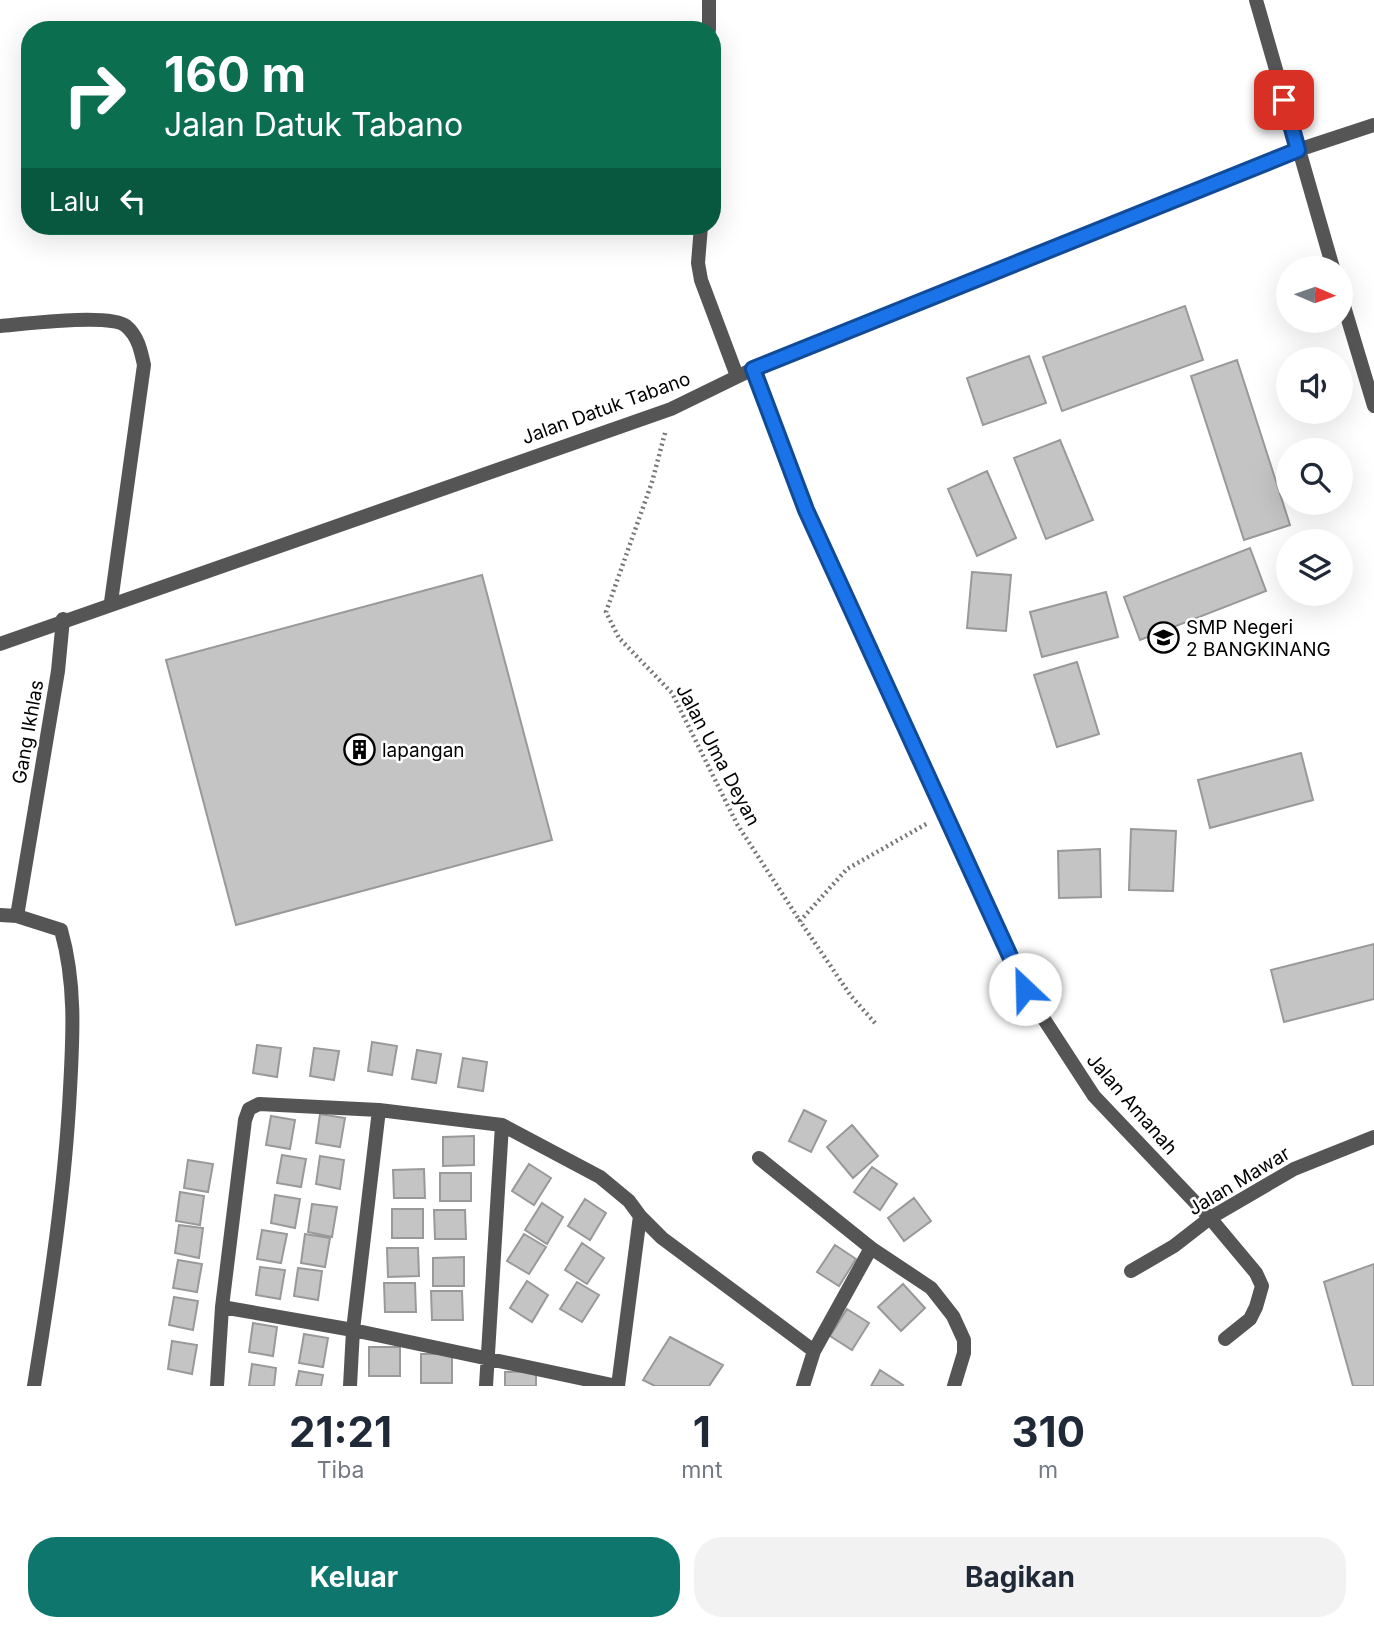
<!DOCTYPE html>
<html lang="id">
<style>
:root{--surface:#fff;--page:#f2f2f3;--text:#1f2937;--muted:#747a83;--accent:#0f766e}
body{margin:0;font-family:Inter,sans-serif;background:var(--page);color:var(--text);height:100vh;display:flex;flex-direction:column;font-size:26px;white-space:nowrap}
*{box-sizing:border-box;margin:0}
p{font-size:23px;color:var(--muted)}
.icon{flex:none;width:38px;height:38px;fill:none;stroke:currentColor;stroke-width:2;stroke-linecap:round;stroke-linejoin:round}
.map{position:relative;height:1386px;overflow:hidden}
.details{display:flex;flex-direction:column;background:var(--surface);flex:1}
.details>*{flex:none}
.top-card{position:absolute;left:21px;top:21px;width:700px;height:214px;border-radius:28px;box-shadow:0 7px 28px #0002;background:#0b6e4f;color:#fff;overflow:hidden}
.needle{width:46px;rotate:92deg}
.tools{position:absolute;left:1276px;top:256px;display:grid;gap:14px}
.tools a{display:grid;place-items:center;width:77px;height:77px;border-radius:50%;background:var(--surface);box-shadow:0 7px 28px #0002;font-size:35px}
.pin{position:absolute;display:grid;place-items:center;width:60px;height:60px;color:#fff;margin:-30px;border-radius:14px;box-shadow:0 4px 10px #0006}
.me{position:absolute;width:77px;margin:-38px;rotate:336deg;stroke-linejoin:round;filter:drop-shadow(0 0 5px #0008)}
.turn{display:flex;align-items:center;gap:24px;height:147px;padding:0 28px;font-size:32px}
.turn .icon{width:91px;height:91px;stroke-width:2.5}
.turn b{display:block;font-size:49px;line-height:60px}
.then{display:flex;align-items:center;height:66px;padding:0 28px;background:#0003;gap:14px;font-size:26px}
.eta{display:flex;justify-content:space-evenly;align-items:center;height:119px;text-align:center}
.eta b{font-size:42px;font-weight:700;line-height:49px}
.primary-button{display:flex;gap:14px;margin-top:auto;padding:14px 28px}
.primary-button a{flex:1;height:80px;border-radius:28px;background:var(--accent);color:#fff;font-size:28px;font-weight:700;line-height:80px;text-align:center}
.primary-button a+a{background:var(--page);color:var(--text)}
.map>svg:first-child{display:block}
.building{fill:#c4c4c4;stroke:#999;stroke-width:2}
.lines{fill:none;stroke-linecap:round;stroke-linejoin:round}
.path{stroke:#777;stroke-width:4.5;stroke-dasharray:2 3.5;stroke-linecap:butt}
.minor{stroke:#555;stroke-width:14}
.tertiary{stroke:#555;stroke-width:14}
.route-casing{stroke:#114b97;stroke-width:18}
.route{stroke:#1a73e8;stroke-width:12}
.labels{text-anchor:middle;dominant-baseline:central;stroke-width:5;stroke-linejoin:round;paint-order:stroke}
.street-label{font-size:19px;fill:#000;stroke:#fff}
.poi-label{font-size:19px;fill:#000;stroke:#fff;text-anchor:start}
</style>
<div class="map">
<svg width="1374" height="1386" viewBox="0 0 1374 1386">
<rect width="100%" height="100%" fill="#fff"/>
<path class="building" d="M 1185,306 L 1203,360 L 1062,411 L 1043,357 Z
M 1029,356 L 1046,403 L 983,425 L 967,378 Z
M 1237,360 L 1290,525 L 1244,540 L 1191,376 Z
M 1060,440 L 1093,520 L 1046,539 L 1014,458 Z
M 987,471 L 1016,538 L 977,556 L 948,489 Z
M 1250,548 L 1266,591 L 1140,640 L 1124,597 Z
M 972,572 L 1011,575 L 1006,631 L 967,628 Z
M 482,575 L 552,840 L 236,925 L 166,660 Z
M 1106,592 L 1118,637 L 1042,657 L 1030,612 Z
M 1077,662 L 1099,734 L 1057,747 L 1034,675 Z
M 1301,753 L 1313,800 L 1210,828 L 1198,780 Z
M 1131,829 L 1176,831 L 1173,891 L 1129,890 Z
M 1100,849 L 1101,897 L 1059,898 L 1058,851 Z
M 1374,944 L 1374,999 L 1284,1022 L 1271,970 Z
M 372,1042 L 397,1046 L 392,1075 L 368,1071 Z
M 257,1045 L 281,1048 L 277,1077 L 253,1073 Z
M 314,1048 L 339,1051 L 334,1080 L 310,1076 Z
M 417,1050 L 441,1054 L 436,1083 L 412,1079 Z
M 463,1058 L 487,1062 L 483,1091 L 458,1087 Z
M 804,1110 L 826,1121 L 811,1152 L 789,1141 Z
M 320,1114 L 345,1118 L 340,1147 L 316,1143 Z
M 271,1116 L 295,1120 L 290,1149 L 266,1145 Z
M 852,1125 L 878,1156 L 853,1178 L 827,1147 Z
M 474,1136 L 474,1165 L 443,1166 L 443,1137 Z
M 282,1155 L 306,1159 L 301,1187 L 277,1183 Z
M 320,1156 L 344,1160 L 340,1189 L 316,1184 Z
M 188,1160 L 213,1164 L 208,1192 L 184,1188 Z
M 529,1164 L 551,1178 L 534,1205 L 512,1191 Z
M 872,1167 L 897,1184 L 880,1210 L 854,1192 Z
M 424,1169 L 425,1198 L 394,1198 L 393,1170 Z
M 440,1173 L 471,1173 L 471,1201 L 440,1201 Z
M 180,1192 L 204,1196 L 200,1225 L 176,1221 Z
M 275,1195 L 300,1199 L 295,1228 L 271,1223 Z
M 914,1198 L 931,1221 L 904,1241 L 888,1218 Z
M 585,1199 L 606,1213 L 590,1240 L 568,1226 Z
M 542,1203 L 563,1217 L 547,1244 L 525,1230 Z
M 312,1204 L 337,1207 L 332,1237 L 308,1232 Z
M 392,1209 L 423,1209 L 423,1238 L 392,1238 Z
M 434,1210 L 465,1210 L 466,1239 L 435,1239 Z
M 179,1225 L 203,1228 L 199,1258 L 175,1253 Z
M 262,1230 L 287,1234 L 281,1263 L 257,1259 Z
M 305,1234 L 330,1238 L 325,1267 L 301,1263 Z
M 524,1234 L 546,1247 L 529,1274 L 507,1261 Z
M 582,1243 L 604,1258 L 587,1284 L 565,1270 Z
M 835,1245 L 856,1259 L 839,1286 L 817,1272 Z
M 387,1248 L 418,1248 L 419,1276 L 388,1277 Z
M 464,1257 L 464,1286 L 433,1286 L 433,1258 Z
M 178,1260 L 202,1264 L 197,1292 L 173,1288 Z
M 1374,1264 L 1374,1386 L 1353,1386 L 1324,1282 Z
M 260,1267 L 285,1270 L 280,1299 L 256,1295 Z
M 298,1268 L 322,1271 L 318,1300 L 294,1296 Z
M 527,1281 L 548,1295 L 532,1322 L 510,1308 Z
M 577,1282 L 599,1295 L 582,1322 L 560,1309 Z
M 384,1283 L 415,1283 L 416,1312 L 385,1312 Z
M 903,1284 L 925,1308 L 901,1331 L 878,1307 Z
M 431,1291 L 462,1291 L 463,1320 L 432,1320 Z
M 174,1297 L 198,1301 L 193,1330 L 169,1325 Z
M 847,1309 L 869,1323 L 852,1350 L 830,1336 Z
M 253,1323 L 277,1327 L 273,1356 L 249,1352 Z
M 304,1334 L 328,1338 L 323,1367 L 299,1363 Z
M 670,1337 L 723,1365 L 709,1386 L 655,1386 L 643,1380 Z
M 172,1341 L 197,1345 L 192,1374 L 168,1369 Z
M 369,1347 L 400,1347 L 400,1376 L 369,1376 Z
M 421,1354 L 452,1354 L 452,1383 L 421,1383 Z
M 252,1364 L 276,1368 L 274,1386 L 249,1386 Z
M 880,1370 L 903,1385 L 902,1386 L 871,1386 Z
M 299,1371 L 323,1375 L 321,1386 L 296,1386 Z
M 536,1371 L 536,1386 L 505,1386 L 505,1372 Z"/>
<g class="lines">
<path class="path" d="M 665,433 L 652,482 L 606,612 L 619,638 L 672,693 L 737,824 L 800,921
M 875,1023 L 851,996 L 800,921 L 847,869 L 928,823"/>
<path class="minor" d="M 709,30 L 709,0
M 701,226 L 698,263 L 701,280 L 737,376
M 0,326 C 24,324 110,313 126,326 C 138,336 141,351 144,365 L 111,602
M 753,369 L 806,510 L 1025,990 L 1094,1096 L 1210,1218 L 1256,1273 L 1262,1286 L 1256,1307 L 1250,1319 L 1225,1339
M 0,915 L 17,916 L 58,671 L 63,619
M 17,916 L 61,930 C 76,983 73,1035 70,1089 C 65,1189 50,1287 34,1386
M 759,1158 L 871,1248 L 931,1288 L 953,1316 L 964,1340 L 964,1353 L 954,1386
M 640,1216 L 662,1238 L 814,1351
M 1131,1271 L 1174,1246 L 1210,1218 L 1294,1169 L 1374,1137
M 222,1307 L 353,1330 L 617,1386
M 217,1386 L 222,1307 L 245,1120 L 249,1109 L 259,1104 L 379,1110 L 502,1125 L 600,1177 L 629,1201 L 640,1216 L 618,1386
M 350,1386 L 353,1330 L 379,1110
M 486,1386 L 502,1125
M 803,1386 L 814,1351 L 871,1248"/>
<path class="tertiary" d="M 1256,0 L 1333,268
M 1340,293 L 1374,406
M 0,644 L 671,409 L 753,369 L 1298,150 L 1374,125"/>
</g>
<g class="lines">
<defs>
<path id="route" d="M 1025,989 L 806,510 L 753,369 L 1298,150 L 1284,100"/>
</defs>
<use href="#route" class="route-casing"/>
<use href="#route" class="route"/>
</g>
<defs>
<symbol id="school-ring" viewBox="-11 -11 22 22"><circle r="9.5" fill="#fff" stroke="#000" stroke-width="1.5"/><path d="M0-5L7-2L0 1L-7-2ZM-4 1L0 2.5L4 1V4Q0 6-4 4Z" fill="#000"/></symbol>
<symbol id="building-ring" viewBox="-11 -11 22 22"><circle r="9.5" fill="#fff" stroke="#000" stroke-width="1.5"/><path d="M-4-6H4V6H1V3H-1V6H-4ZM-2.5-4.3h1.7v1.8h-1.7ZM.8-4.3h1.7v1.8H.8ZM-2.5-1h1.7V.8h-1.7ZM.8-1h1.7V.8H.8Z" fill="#000"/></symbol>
</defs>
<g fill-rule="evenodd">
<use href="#school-ring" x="1146" y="620" width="35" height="35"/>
<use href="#building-ring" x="342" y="732" width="35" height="35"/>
</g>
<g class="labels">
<g class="street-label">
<text transform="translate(606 408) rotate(-20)">Jalan Datuk Tabano</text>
<text transform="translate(28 732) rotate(-80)">Gang Ikhlas</text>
<text transform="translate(718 755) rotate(62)">Jalan Uma Deyan</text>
<text transform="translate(1132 1104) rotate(49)">Jalan Amanah</text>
<text transform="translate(1239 1181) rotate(-31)">Jalan Mawar</text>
</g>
<g class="poi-label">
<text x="1186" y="627">SMP Negeri<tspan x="1186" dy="22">2 BANGKINANG</tspan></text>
<text x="382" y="750">lapangan</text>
</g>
</g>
</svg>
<div class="tools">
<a><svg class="needle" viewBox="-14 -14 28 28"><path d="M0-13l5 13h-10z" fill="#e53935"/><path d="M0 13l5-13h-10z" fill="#747a83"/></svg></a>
<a><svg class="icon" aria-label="sound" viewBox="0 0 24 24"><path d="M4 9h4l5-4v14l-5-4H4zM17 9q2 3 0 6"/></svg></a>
<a><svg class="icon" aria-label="search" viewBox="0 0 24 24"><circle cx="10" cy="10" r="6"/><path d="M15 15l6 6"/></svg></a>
<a><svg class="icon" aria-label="layers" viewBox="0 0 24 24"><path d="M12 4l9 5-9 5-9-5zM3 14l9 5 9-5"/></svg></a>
</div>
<div class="pin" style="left:1284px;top:100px;background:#d93025"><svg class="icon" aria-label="arrive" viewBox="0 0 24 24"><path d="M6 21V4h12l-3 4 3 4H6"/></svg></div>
<svg class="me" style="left:1025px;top:989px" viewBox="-20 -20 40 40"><circle r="19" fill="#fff"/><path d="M0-13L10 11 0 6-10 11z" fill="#1a73e8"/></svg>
<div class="top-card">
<div class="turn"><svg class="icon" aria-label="right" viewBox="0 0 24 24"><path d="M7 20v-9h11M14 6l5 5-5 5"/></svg><div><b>160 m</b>Jalan Datuk Tabano</div></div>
<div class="then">Lalu<svg class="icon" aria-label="left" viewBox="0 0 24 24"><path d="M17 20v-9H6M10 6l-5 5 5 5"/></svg></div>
</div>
</div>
<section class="details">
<div class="eta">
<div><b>21:21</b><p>Tiba</p></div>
<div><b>1</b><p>mnt</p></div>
<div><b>310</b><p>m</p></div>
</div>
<div class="primary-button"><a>Keluar</a><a>Bagikan</a></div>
</section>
